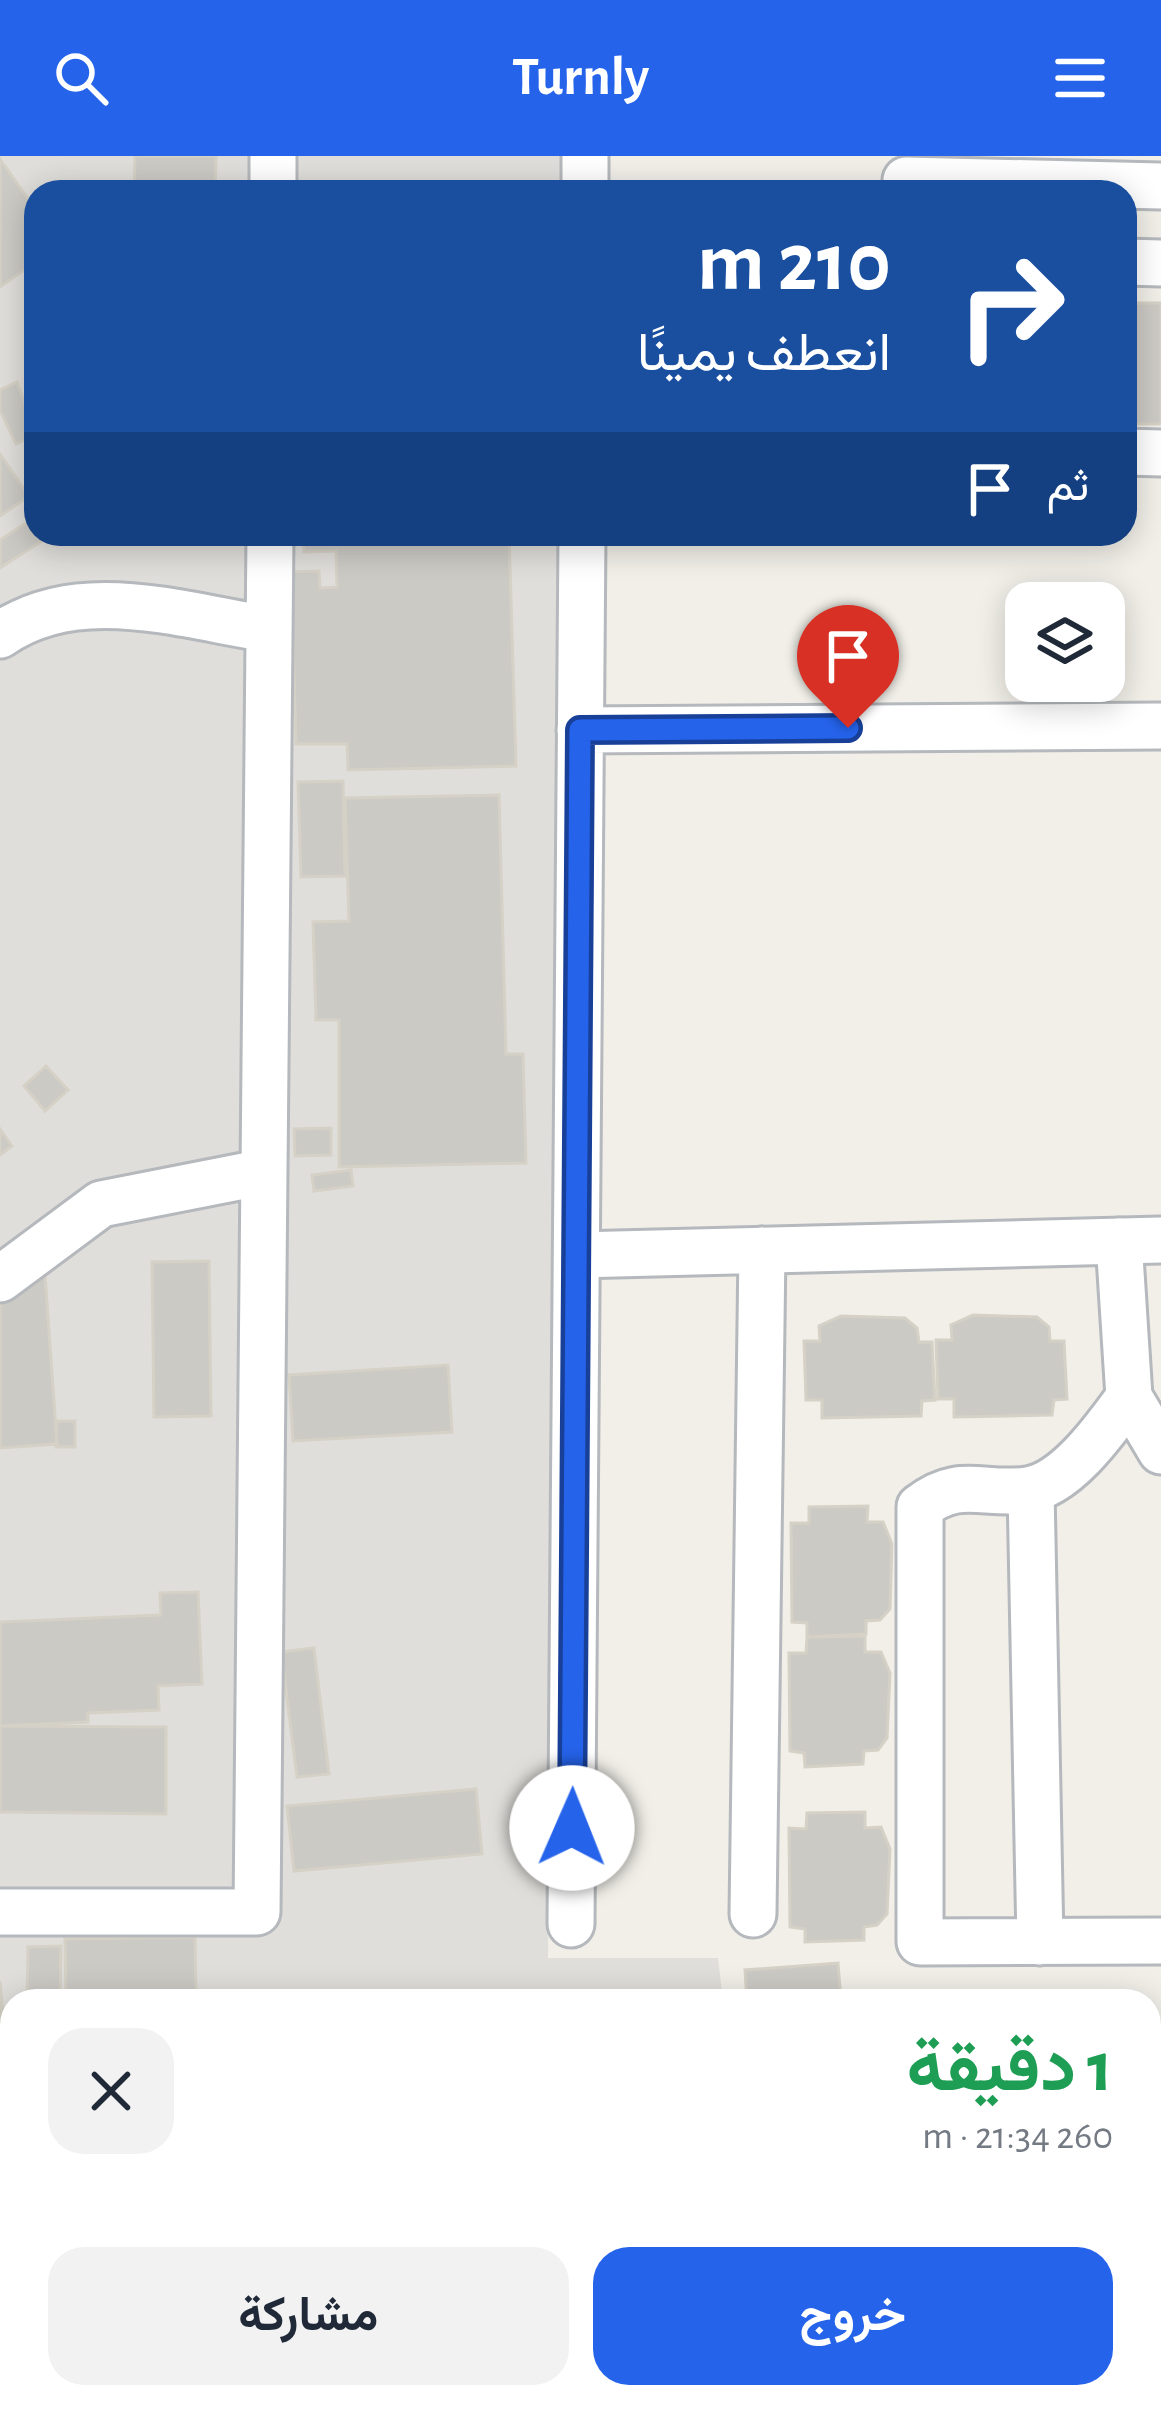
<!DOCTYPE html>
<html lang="ar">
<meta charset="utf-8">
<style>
:root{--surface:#fff;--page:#f2f2f3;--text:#1f2937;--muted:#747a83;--accent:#2563eb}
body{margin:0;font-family:"Alegreya Sans",Vazirmatn,sans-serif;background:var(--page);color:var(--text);direction:rtl;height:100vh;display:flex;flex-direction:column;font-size:45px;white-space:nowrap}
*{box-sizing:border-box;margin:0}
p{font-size:39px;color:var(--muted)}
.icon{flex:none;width:66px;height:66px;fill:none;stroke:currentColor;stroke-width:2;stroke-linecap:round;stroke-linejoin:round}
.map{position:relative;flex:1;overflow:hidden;direction:ltr}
.details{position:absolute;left:0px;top:1833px;width:1161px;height:420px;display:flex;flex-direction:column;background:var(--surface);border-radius:36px 36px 0 0;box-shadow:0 6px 30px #0003;direction:rtl}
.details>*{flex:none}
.banner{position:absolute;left:24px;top:24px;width:1113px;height:366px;border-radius:36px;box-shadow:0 6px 30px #0003;direction:rtl;background:#1a4fa0;color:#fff;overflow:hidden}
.controls{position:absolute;left:1005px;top:426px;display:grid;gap:24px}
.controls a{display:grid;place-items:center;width:120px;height:120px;border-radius:24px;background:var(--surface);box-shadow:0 6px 30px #0003;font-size:60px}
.pin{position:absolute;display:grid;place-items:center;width:102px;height:102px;color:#fff;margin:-123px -51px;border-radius:50% 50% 50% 0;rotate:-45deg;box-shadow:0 0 12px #0007}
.pin .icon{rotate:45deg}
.me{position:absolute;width:132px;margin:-66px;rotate:1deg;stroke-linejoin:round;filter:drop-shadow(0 0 9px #0008)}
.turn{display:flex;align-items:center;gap:42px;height:252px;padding:0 48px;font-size:54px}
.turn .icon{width:156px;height:156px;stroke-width:2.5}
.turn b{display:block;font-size:84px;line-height:102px}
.then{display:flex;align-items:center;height:114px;padding:0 48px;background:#0003;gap:24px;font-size:45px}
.round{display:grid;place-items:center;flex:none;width:126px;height:126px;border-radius:36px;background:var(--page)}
.overview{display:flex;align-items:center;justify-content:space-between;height:204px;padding:0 48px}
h1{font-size:72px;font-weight:700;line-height:90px;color:#1e9e55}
.cta{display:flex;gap:24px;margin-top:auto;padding:24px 48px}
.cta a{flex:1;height:138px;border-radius:36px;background:var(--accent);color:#fff;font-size:48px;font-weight:700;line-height:138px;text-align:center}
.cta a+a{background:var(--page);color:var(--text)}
header{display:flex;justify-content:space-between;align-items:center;height:156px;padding:0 48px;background:var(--accent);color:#fff;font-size:54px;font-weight:700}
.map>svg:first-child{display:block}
.industrial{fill:#e0deda}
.building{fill:#cccac5;stroke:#d6d1c6;stroke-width:3}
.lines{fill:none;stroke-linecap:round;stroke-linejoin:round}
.minor-casing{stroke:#b5b8bc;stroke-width:51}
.minor{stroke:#fff;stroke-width:45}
.route-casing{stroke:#184099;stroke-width:30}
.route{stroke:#2563eb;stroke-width:21}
</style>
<header><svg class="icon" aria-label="menu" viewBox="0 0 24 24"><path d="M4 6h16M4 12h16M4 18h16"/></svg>Turnly<svg class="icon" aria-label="search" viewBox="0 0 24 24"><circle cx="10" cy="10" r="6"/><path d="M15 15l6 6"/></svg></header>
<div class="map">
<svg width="1161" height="2253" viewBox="0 0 1161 2253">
<rect width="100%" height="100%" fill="#f1efe8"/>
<path class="industrial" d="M 0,0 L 568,0 L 568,36 L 36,36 L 36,378 L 564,378 L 548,1802 L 718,1802 L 723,1845 L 12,1845 L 12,2022 L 0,2022 Z"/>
<path class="building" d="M 135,0 L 216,0 L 215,36 L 134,36 Z
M 0,3 L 36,54 L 36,106 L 0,131 Z
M 1125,147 L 1161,147 L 1161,268 L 1125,268 Z
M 17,226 L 36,279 L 16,288 L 0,254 L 0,234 Z
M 0,298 L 29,340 L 0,360 Z
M 29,365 L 42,385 L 0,412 L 0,384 Z
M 303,378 L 509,378 L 516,610 L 348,614 L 347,588 L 296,588 L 291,416 L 319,415 L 320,432 L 337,431 L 336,395 L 304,396 Z
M 343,625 L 345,720 L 301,721 L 298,626 Z
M 499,639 L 506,898 L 523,898 L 526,1007 L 339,1011 L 339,864 L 316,864 L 313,766 L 349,765 L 345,642 Z
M 46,910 L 68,934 L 45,955 L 24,930 Z
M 331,972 L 331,999 L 295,1000 L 294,973 Z
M 0,973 L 12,990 L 0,999 Z
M 351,1014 L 353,1030 L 314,1035 L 312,1019 Z
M 209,1105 L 211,1260 L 154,1261 L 152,1106 Z
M 45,1119 L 57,1288 L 0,1292 L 0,1122 Z
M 973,1159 L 1037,1161 L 1049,1171 L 1050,1185 L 1064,1185 L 1067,1243 L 1054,1244 L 1052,1259 L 954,1261 L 954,1243 L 938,1243 L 936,1184 L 952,1184 L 951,1169 Z
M 841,1160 L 905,1162 L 917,1172 L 919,1186 L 932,1186 L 935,1244 L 922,1245 L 921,1260 L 822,1262 L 822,1244 L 806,1244 L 804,1185 L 820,1185 L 819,1170 Z
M 448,1209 L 452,1276 L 293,1285 L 289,1219 Z
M 57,1265 L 75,1265 L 75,1291 L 56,1291 Z
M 868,1350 L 867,1366 L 883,1366 L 892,1388 L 890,1453 L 880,1464 L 866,1465 L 866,1478 L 807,1481 L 807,1467 L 792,1466 L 791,1367 L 809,1367 L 809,1351 Z
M 198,1436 L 202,1528 L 158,1530 L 159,1554 L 88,1557 L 88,1566 L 0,1570 L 0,1466 L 161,1459 L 160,1437 Z
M 865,1480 L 865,1496 L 881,1496 L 890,1517 L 887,1582 L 878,1594 L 864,1595 L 863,1608 L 805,1611 L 804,1597 L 790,1595 L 789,1497 L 806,1497 L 807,1481 Z
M 314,1492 L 329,1618 L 297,1621 L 281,1496 Z
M 0,1570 L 166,1571 L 166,1658 L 0,1656 Z
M 476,1633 L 482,1698 L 294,1715 L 287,1650 Z
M 865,1656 L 865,1672 L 881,1671 L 890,1693 L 887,1758 L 877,1769 L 864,1771 L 864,1784 L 805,1786 L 805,1773 L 790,1771 L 789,1672 L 806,1673 L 807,1657 Z
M 195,1781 L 196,1845 L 66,1845 L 65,1783 Z
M 61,1790 L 60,1845 L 27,1845 L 28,1791 Z
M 838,1807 L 841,1845 L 747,1845 L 745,1814 Z
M 0,1825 L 12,1961 L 12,1976 L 0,1976 Z
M 0,2071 L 4,2071 L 3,2118 L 0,2118 Z
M 673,2241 L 693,2241 L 694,2253 L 674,2253 Z
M 840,2241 L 871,2241 L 874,2253 L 842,2253 Z"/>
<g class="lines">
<defs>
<path id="minor" d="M 273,36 L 273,0
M 585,36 L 585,0
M 908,36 L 906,24 L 1161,30
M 1125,106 L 1161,107
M 1125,296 L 1161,297
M 0,479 C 78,424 182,460 269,473
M 580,574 L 1161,570
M 1119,1085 L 1129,1241 L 1161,1295
M 577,1099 L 1161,1084
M 0,1123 L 101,1048 L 264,1016
M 1129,1241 C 1107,1271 1067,1329 1027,1334 C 982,1340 960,1320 920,1351 L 920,1786 L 1161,1785
M 1031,1334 L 1040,1786
M 0,1756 L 257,1756 L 270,378
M 753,1758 L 762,1094
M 571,1768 L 582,378"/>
</defs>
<use href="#minor" class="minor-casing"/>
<use href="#minor" class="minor"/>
</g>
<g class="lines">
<defs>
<path id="route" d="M 572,1672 L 580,574 L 848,572"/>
</defs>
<use href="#route" class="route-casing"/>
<use href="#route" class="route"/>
</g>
</svg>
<div class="controls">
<a><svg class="icon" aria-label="layers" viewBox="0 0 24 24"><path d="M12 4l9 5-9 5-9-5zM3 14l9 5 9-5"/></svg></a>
</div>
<div class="pin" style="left:848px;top:572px;background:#d93025"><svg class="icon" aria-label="arrive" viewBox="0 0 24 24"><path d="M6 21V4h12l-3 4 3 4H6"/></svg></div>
<svg class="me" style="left:572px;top:1672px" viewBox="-20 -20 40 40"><circle r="19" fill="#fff"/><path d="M0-13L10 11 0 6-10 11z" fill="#2563eb"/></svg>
<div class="banner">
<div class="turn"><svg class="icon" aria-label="right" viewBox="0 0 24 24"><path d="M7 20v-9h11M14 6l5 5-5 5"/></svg><div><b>210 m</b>انعطف يمينًا</div></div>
<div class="then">ثم<svg class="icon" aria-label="arrive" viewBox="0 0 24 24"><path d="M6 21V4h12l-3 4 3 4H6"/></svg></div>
</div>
<section class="details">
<div class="overview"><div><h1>1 دقيقة</h1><p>260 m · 21:34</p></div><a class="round"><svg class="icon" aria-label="close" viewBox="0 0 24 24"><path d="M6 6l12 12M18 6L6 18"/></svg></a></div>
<div class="cta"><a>خروج</a><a>مشاركة</a></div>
</section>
</div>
